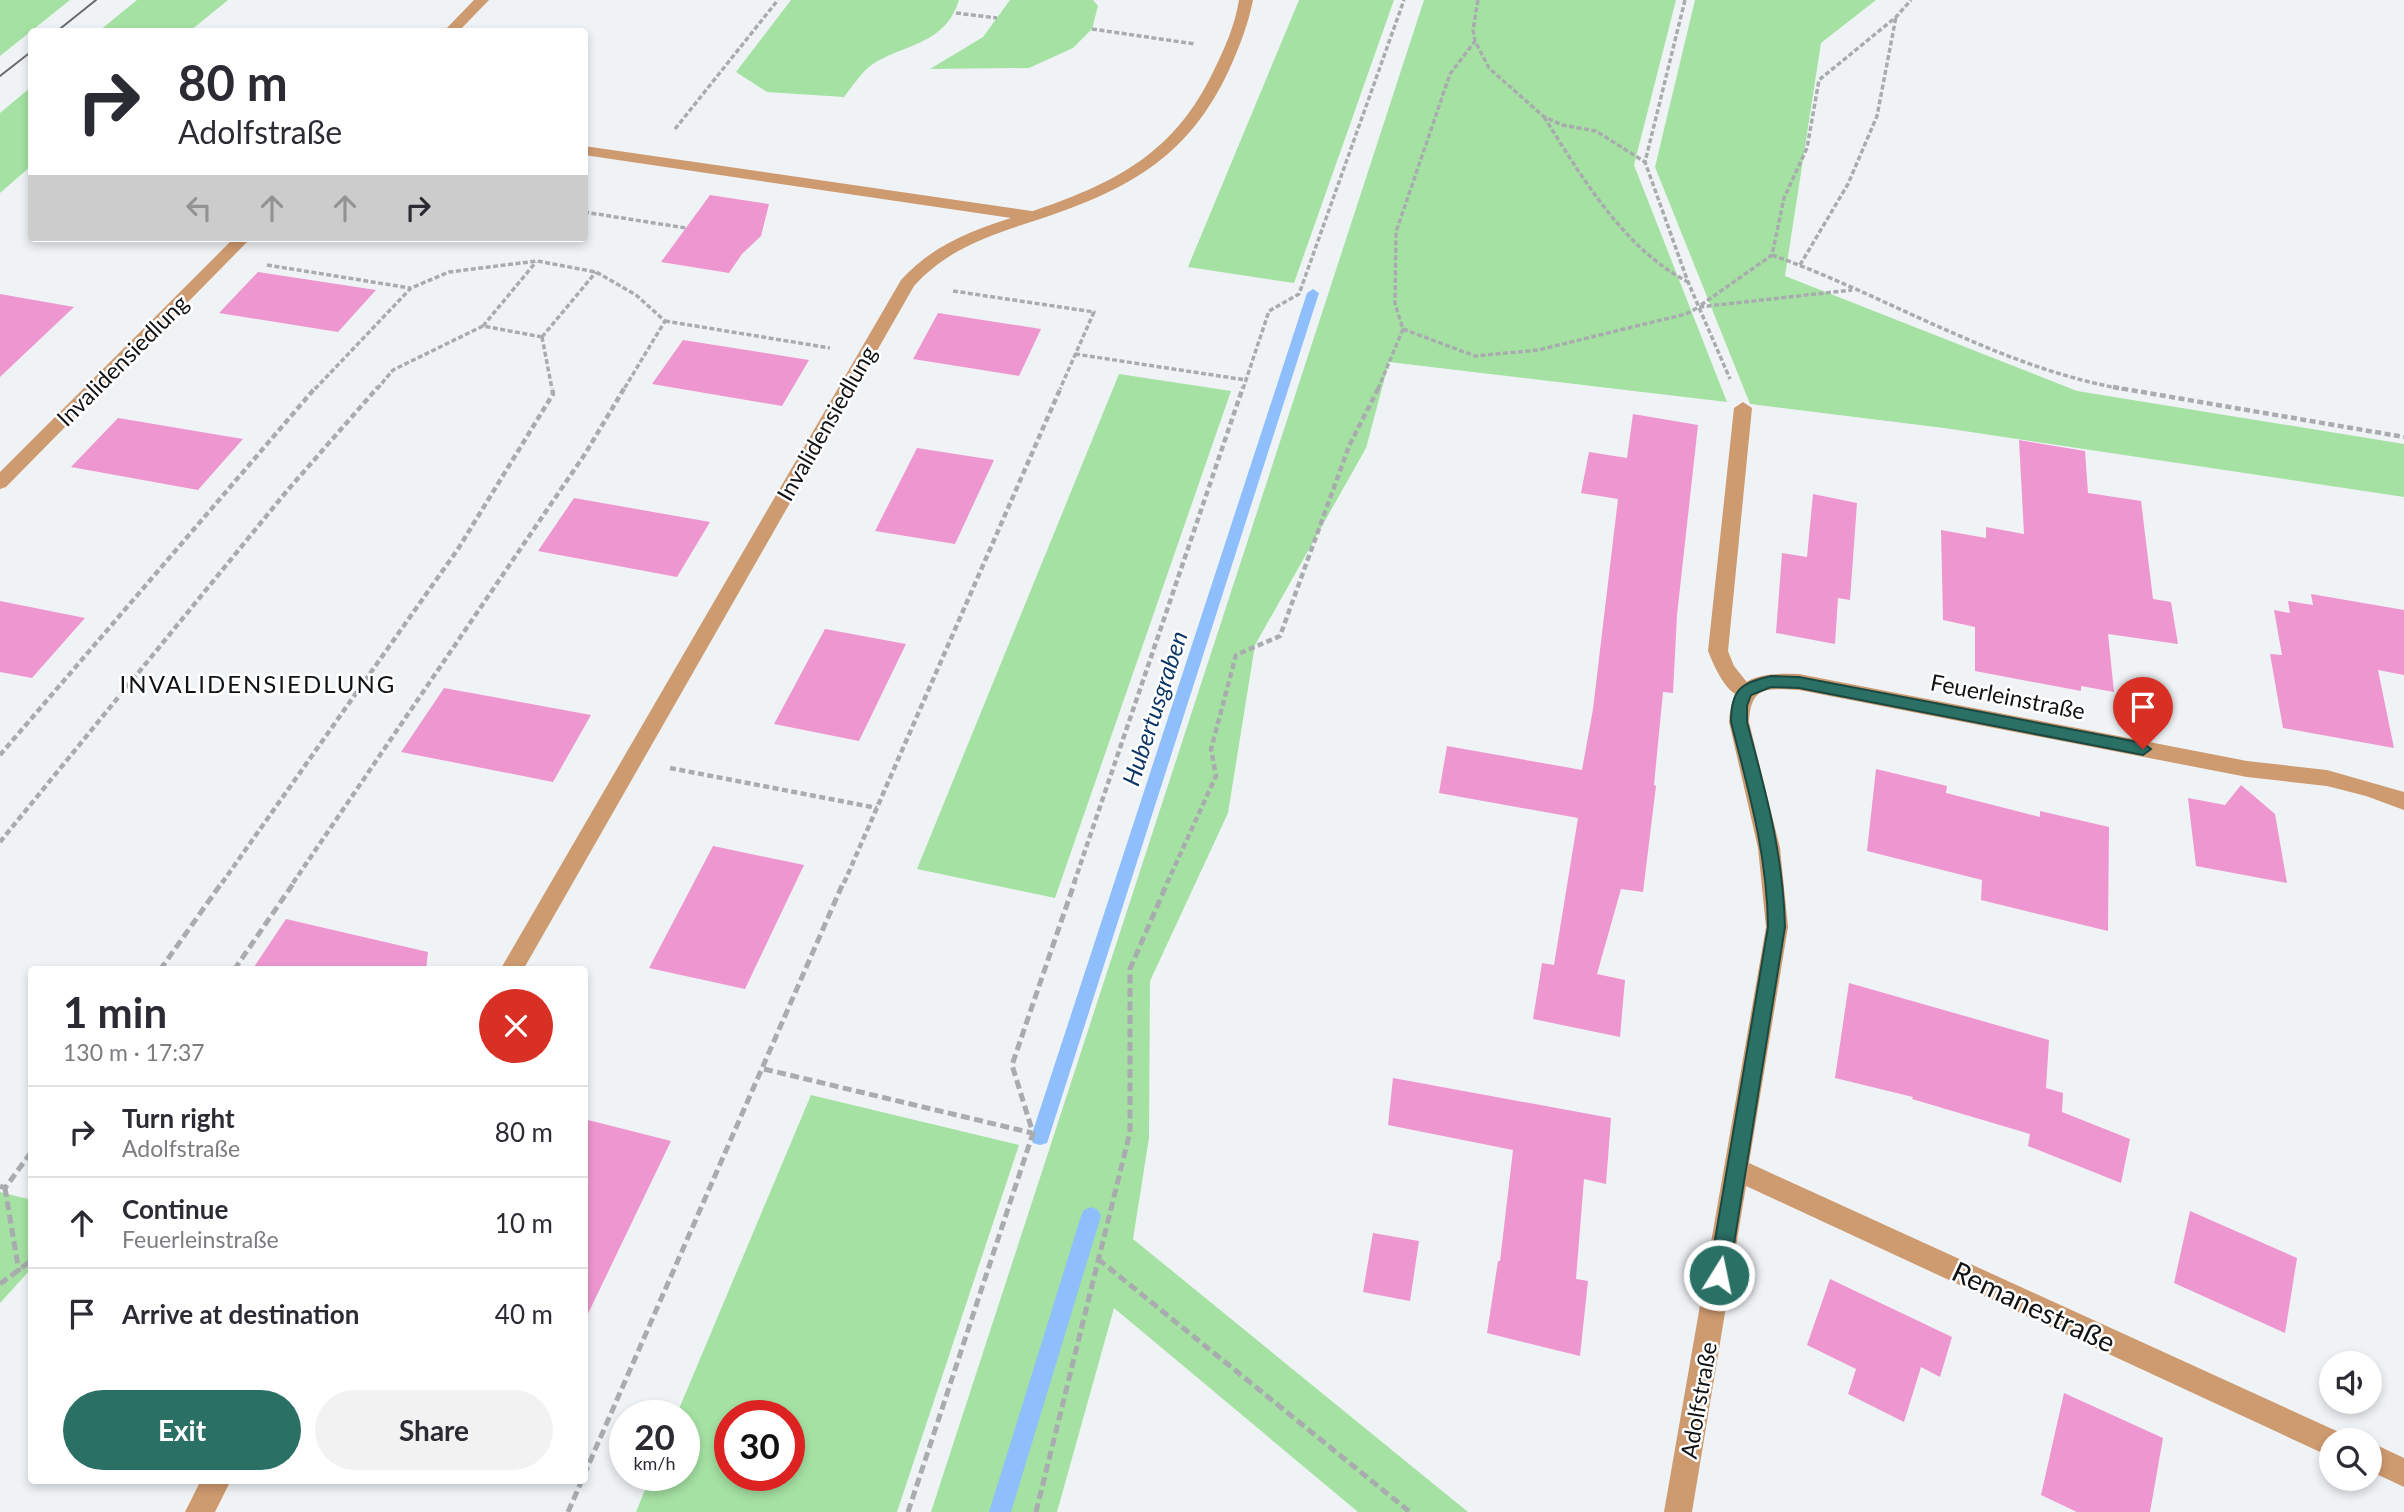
<!DOCTYPE html>
<meta charset="utf-8">
<style>
:root{--surface:#fff;--page:#f2f2f3;--text:#2b2b33;--muted:#7c7c81;--line:#e1e1e2;--accent:#2a7065}
body{margin:0;font-family:Lato,sans-serif;background:var(--page);color:var(--text);height:100vh;display:flex;flex-direction:column;font-size:26px;white-space:nowrap}
*{box-sizing:border-box;margin:0}
p{font-size:23px;color:var(--muted)}
.icon{flex:none;width:38px;height:38px;fill:none;stroke:currentColor;stroke-width:2;stroke-linecap:round;stroke-linejoin:round}
.map{position:relative;flex:1;overflow:hidden}
.sheet{position:absolute;left:28px;top:966px;width:560px;height:518px;display:flex;flex-direction:column;background:var(--surface);border-radius:7px;box-shadow:0 4px 10px #0003}
.sheet>*{flex:none}
.banner{position:absolute;left:28px;top:28px;width:560px;height:214px;border-radius:7px;box-shadow:0 4px 10px #0003;background:#fff;color:var(--text);overflow:hidden}
.buttons{position:absolute;left:2319px;top:1351px;display:grid;gap:14px}
.buttons a{display:grid;place-items:center;width:63px;height:63px;border-radius:50%;background:var(--surface);box-shadow:0 4px 10px #0003;font-size:35px}
.speed{position:absolute;left:609px;top:1400px;display:flex;gap:14px;font-size:35px;font-weight:700;text-align:center}
.speed>*{display:grid;place-content:center;width:91px;height:91px;border-radius:50%;background:var(--surface);box-shadow:0 4px 10px #0003;line-height:1}
.speed small{font-size:18px;font-weight:400}
.speed .limit{border:10px solid #d22;background:#fff;color:#111}
.pin{position:absolute;display:grid;place-items:center;width:60px;height:60px;color:#fff;margin:-72px -30px;border-radius:50% 50% 50% 0;rotate:-45deg;box-shadow:0 0 7px #0007}
.pin .icon{rotate:45deg}
.me{position:absolute;width:77px;margin:-38px;rotate:10deg;stroke-linejoin:round;filter:drop-shadow(0 0 5px #0008)}
.turn{display:flex;align-items:center;gap:24px;height:147px;padding:0 35px;font-size:32px}
.turn .icon{width:91px;height:91px;stroke-width:2.5}
.turn b{display:block;font-size:49px;line-height:60px}
.lanes{display:flex;align-items:center;height:66px;padding:0 35px;background:#0003;justify-content:center;gap:35px;direction:ltr}
.lanes .off{opacity:.35}
.round{display:grid;place-items:center;flex:none;width:74px;height:74px;border-radius:37px;background:var(--page)}
.overview{display:flex;align-items:center;justify-content:space-between;height:119px;padding:0 35px}
h1{font-size:42px;font-weight:700;line-height:52px}
.cta{display:flex;gap:14px;margin-top:auto;padding:14px 35px}
.cta a{flex:1;height:80px;border-radius:42px;background:var(--accent);color:#fff;font-size:28px;font-weight:700;line-height:80px;text-align:center}
.cta a+a{background:var(--page);color:var(--text)}
ul{padding:0;list-style:none}
li{display:flex;align-items:center;gap:21px;height:91px;padding:0 35px;border-top:2px solid var(--line)}
li div{flex:1}
li b{display:block;font-size:26px}
li em{font-style:normal}
.map>svg:first-child{display:block}
.green{fill:#a5e1a3;fill-rule:evenodd}
.lines{fill:none;stroke-linecap:round;stroke-linejoin:round}
.stream{fill:#8ebefc;fill-rule:evenodd}
.building{fill:#ee96d0}
.path-far2{stroke:#a9acae;stroke-width:3.5;stroke-dasharray:5 2.5;stroke-linecap:butt}
.path-far1{stroke:#a9acae;stroke-width:4.5;stroke-dasharray:6 3.5;stroke-linecap:butt}
.path{stroke:#a9acae;stroke-width:5;stroke-dasharray:9 4.5;stroke-linecap:butt}
.lane{fill:#ce9a6f;fill-rule:evenodd}
.street{fill:#ce9a6f;fill-rule:evenodd}
.tram{stroke:#686a6c;stroke-width:2}
.route{fill:#2a7065;stroke:#1b4942;stroke-width:2}
.labels{text-anchor:middle;dominant-baseline:central;stroke-width:5;stroke-linejoin:round;paint-order:stroke}
.street-label{font-size:23px;fill:#111213;stroke:#fff}
.neighbourhood-label{font-size:24px;letter-spacing:2px;fill:#111213;stroke:#fff}
.water-label{font-size:24px;font-style:italic;fill:#0c3665;stroke:#fff}
.near-street-label{font-size:28px;fill:#111213;stroke:#fff}
</style>
<div class="map">
<svg width="2404" height="1512" viewBox="0 0 2404 1512">
<rect width="100%" height="100%" fill="#f0f3f6"/>
<path class="green" d="M 0,0 L 70,0 L 0,56 Z
M 137,0 L 228,0 L 190,31 L 99,31 Z
M 791,0 L 959,0 C 945,45 906,43 873,64 C 862,71 852,87 844,97 L 767,92 L 736,72 Z
M 1010,0 L 1093,0 L 1098,6 L 1092,29 L 1073,48 L 1029,68 L 930,69 L 983,37 Z
M 1299,0 L 1394,0 L 1294,283 L 1188,267 Z
M 1424,0 L 1676,0 L 1634,165 L 1727,402 L 1389,362 L 1366,448 L 1255,645 L 1228,813 L 1150,981 L 1149,1138 L 1133,1239 L 1468,1512 L 1358,1512 L 1114,1308 L 1057,1512 L 931,1512 Z
M 1695,0 L 1876,0 L 1821,43 L 1785,276 L 2077,391 L 2404,444 L 2404,497 L 1944,428 L 1750,404 L 1655,167 Z
M 31,87 L 31,166 L 0,193 L 0,113 Z
M 1119,374 L 1231,391 L 1055,898 L 917,869 Z
M 811,1095 L 1019,1145 L 897,1512 L 636,1512 L 651,1475 L 684,1475 L 684,1416 L 676,1416 ZM 730,1416 L 789,1416 L 789,1475 L 730,1475 Z
M 0,1192 L 32,1200 L 31,1269 L 0,1303 Z"/>
<g class="lines">
<path class="stream" d="M 1313,289 L 1319,293 L 1049,1137 L 1047,1143 L 1040,1145 L 1033,1143 L 1031,1137 L 1307,293 Z
M 1091,1207 L 1098,1210 L 1101,1216 L 1011,1512 L 989,1512 L 1081,1216 L 1084,1210 Z"/>
</g>
<path class="building" d="M 710,195 L 769,204 L 761,236 L 742,254 L 729,273 L 661,262 Z
M 258,272 L 376,290 L 338,332 L 219,313 Z
M 0,294 L 74,307 L 0,377 Z
M 938,313 L 1041,329 L 1019,376 L 913,359 Z
M 683,340 L 809,360 L 782,406 L 652,384 Z
M 1633,414 L 1698,425 L 1677,615 L 1673,693 L 1663,692 L 1654,785 L 1656,786 L 1643,892 L 1621,889 L 1597,974 L 1625,980 L 1620,1037 L 1533,1019 L 1542,963 L 1554,965 L 1578,818 L 1439,793 L 1447,746 L 1582,770 L 1593,709 L 1618,499 L 1581,493 L 1589,452 L 1627,458 Z
M 118,418 L 243,439 L 198,490 L 71,467 Z
M 2019,440 L 2085,451 L 2088,493 L 2141,501 L 2153,599 L 2171,602 L 2178,644 L 2108,634 L 2114,692 L 2081,686 L 2081,691 L 1975,671 L 1975,627 L 1943,620 L 1941,530 L 1986,538 L 1986,527 L 2024,534 Z
M 917,448 L 994,460 L 955,544 L 875,531 Z
M 1813,494 L 1857,503 L 1850,600 L 1838,598 L 1835,644 L 1776,633 L 1782,553 L 1807,557 Z
M 574,498 L 710,522 L 677,577 L 538,551 Z
M 2311,594 L 2404,610 L 2404,675 L 2378,670 L 2394,748 L 2283,728 L 2270,654 L 2282,655 L 2274,610 L 2290,613 L 2288,601 L 2313,605 Z
M 0,601 L 85,618 L 32,678 L 0,672 Z
M 825,629 L 906,644 L 859,741 L 774,724 Z
M 444,688 L 591,715 L 553,782 L 401,752 Z
M 1876,769 L 1947,786 L 1946,793 L 2040,817 L 2040,811 L 2109,827 L 2108,931 L 1981,900 L 1982,880 L 1867,851 Z
M 2241,785 L 2275,814 L 2287,883 L 2196,866 L 2188,798 L 2225,805 Z
M 713,846 L 804,865 L 745,989 L 649,968 Z
M 286,919 L 428,952 L 426,970 L 252,970 Z
M 1849,983 L 2049,1040 L 2046,1088 L 2063,1093 L 2062,1112 L 2130,1139 L 2121,1183 L 2028,1146 L 2030,1134 L 1912,1099 L 1913,1097 L 1835,1078 Z
M 1393,1078 L 1611,1118 L 1606,1184 L 1584,1179 L 1576,1279 L 1588,1281 L 1580,1356 L 1487,1333 L 1498,1261 L 1500,1261 L 1513,1150 L 1388,1125 Z
M 584,1119 L 671,1141 L 584,1322 Z
M 2190,1211 L 2297,1258 L 2285,1333 L 2174,1283 Z
M 1373,1233 L 1419,1241 L 1410,1301 L 1363,1292 Z
M 1830,1279 L 1952,1337 L 1940,1377 L 1921,1367 L 1904,1422 L 1848,1394 L 1856,1369 L 1807,1345 Z
M 2064,1393 L 2163,1438 L 2150,1512 L 2077,1512 L 2041,1495 Z"/>
<g class="lines">
<path class="path-far2" d="M 1478,0 L 1473,30 L 1475,41 L 1489,68 L 1543,116 L 1562,125 L 1596,131 L 1645,162
M 1685,0 L 1645,162 L 1688,282 L 1730,379
M 956,13 L 997,18
M 1092,29 L 1195,44
M 1544,117 C 1582,177 1623,248 1688,282
M 675,129 L 778,0
M 584,212 L 686,228
M 1772,255 C 1890,297 1998,367 2123,389
M 267,265 L 410,288
M 1800,265 L 1848,184 L 1877,116 L 1896,17
M 953,291 L 1094,312 L 1060,389
M 1701,305 L 1772,255 L 1784,198 L 1807,148 L 1819,80 L 1896,17 L 1911,0
M 665,321 L 830,348
M 483,326 L 536,262
M 1403,329 L 1475,356 L 1538,350 L 1686,314 L 1699,307 L 1852,290
M 542,337 L 596,272
M 542,337 L 552,389
M 1075,354 L 1246,380
M 315,389 L 411,288 L 449,272 L 537,261 L 596,272 L 636,295 L 665,321 L 624,389
M 377,389 L 393,370 L 483,326 L 542,337
M 1243,389 L 1269,311 L 1299,294 L 1404,0
M 1378,389 L 1403,329 L 1395,304 L 1396,232 L 1450,74 L 1475,41"/>
<path class="path-far1" d="M 2113,387 L 2404,437
M 0,755 L 316,387
M 670,768 L 877,808
M 0,842 L 286,492 L 378,387
M 222,883 L 458,549 L 553,394 L 552,387
M 293,883 L 585,454 L 625,387
M 844,883 L 1061,387
M 1074,883 L 1243,387
M 1167,883 L 1216,776 L 1211,749 L 1236,655 L 1280,636 L 1349,446 L 1379,387"/>
<path class="path" d="M 160,970 L 223,881
M 234,970 L 295,881
M 764,1069 L 1032,1133
M 0,1186 L 5,1188 L 32,1151
M 5,1188 L 19,1272
M 1098,1259 L 1410,1512
M 0,1284 L 32,1260
M 584,1475 L 844,881
M 568,1512 L 582,1480
M 908,1512 L 1033,1133 L 1012,1065 L 1075,881
M 1036,1512 L 1130,1132 L 1130,969 L 1168,881"/>
<path class="lane" d="M 584,146 L 1032,211 L 1040,216 L 1032,221 L 584,155 Z
M 1743,402 L 1752,408 L 1728,651 L 1734,666 L 1754,691 L 1751,696 C 1729,703 1715,668 1708,651 L 1734,408 Z"/>
<path class="street" d="M 474,0 L 489,0 L 458,32 L 443,32 Z
M 1239,0 L 1253,0 C 1248,25 1239,48 1229,70 C 1190,154 1133,187 1049,216 C 998,233 951,245 914,286 L 523,970 L 500,970 L 901,280 C 940,238 983,227 1036,210 C 1118,182 1176,151 1214,70 C 1225,48 1235,25 1239,0 Z
M 234,238 L 251,238 L 6,487 L 0,489 L 0,472 Z
M 1799,674 L 2247,761 L 2327,770 L 2404,792 L 2404,810 L 2366,796 L 2327,786 L 2247,777 L 1799,690 C 1767,689 1751,685 1749,722 L 1780,848 L 1788,927 L 1749,1163 L 2341,1433 L 2344,1440 L 2331,1440 L 2331,1457 L 1746,1186 L 1692,1512 L 1664,1512 L 1766,927 L 1758,848 L 1729,722 C 1732,675 1758,673 1799,674 Z
M 2370,1442 L 2404,1458 L 2404,1487 L 2370,1471 Z
M 201,1480 L 231,1480 L 215,1512 L 185,1512 Z"/>
<path class="tram" d="M 56,32 L 96,0
M 0,76 L 32,51"/>
</g>
<path class="route" d="M 1771,676 L 1799,677 L 2143,743 L 2151,749 L 2143,755 L 1799,688 L 1771,687 L 1751,695 L 1747,706 L 1747,722 C 1766,794 1783,852 1785,927 L 1729,1275 L 1726,1282 L 1719,1285 L 1712,1282 L 1709,1275 L 1768,927 C 1767,853 1749,793 1731,722 C 1731,689 1741,683 1771,676 Z"/>
<g class="labels">
<g class="street-label">
<text transform="translate(122 360) rotate(-45)">Invalidensiedlung</text>
<text transform="translate(826 423) rotate(-60)">Invalidensiedlung</text>
<text transform="translate(2008 696) rotate(11)">Feuerleinstraße</text>
<text transform="translate(1698 1400) rotate(-80)">Adolfstraße</text>
</g>
<g class="neighbourhood-label">
<text x="258" y="683">INVALIDENSIEDLUNG</text>
</g>
<g class="water-label">
<text transform="translate(1154 708) rotate(-72)">Hubertusgraben</text>
</g>
<g class="near-street-label">
<text transform="translate(2034 1306) rotate(25)">Remanestraße</text>
</g>
</g>
</svg>
<div class="buttons">
<a><svg class="icon" aria-label="sound" viewBox="0 0 24 24"><path d="M4 9h4l5-4v14l-5-4H4zM17 9q2 3 0 6"/></svg></a>
<a><svg class="icon" aria-label="search" viewBox="0 0 24 24"><circle cx="10" cy="10" r="6"/><path d="M15 15l6 6"/></svg></a>
</div>
<div class="speed"><div>20<small>km/h</small></div><div class="limit">30</div></div>
<div class="pin" style="left:2143px;top:749px;background:#d93025"><svg class="icon" aria-label="arrive" viewBox="0 0 24 24"><path d="M6 21V4h12l-3 4 3 4H6"/></svg></div>
<svg class="me" style="left:1719px;top:1275px" viewBox="-20 -20 40 40"><circle r="17" fill="#2a7065" stroke="#fff" stroke-width="3"/><path d="M0-11L8 9 0 5-8 9z" fill="#fff"/></svg>
<div class="banner">
<div class="turn"><svg class="icon" aria-label="right" viewBox="0 0 24 24"><path d="M7 20v-9h11M14 6l5 5-5 5"/></svg><div><b>80 m</b>Adolfstraße</div></div>
<div class="lanes"><svg class="icon off" aria-label="left" viewBox="0 0 24 24"><path d="M17 20v-9H6M10 6l-5 5 5 5"/></svg><svg class="icon off" aria-label="ahead" viewBox="0 0 24 24"><path d="M12 20V5M6 11l6-6 6 6"/></svg><svg class="icon off" aria-label="ahead" viewBox="0 0 24 24"><path d="M12 20V5M6 11l6-6 6 6"/></svg><svg class="icon" aria-label="right" viewBox="0 0 24 24"><path d="M7 20v-9h11M14 6l5 5-5 5"/></svg></div>
</div>
<section class="sheet">
<div class="overview"><div><h1>1 min</h1><p>130 m · 17:37</p></div><a class="round" style="background:#d93025;color:#fff"><svg class="icon" aria-label="close" viewBox="0 0 24 24"><path d="M6 6l12 12M18 6L6 18"/></svg></a></div>
<ul>
<li><svg class="icon" aria-label="right" viewBox="0 0 24 24"><path d="M7 20v-9h11M14 6l5 5-5 5"/></svg><div><b>Turn right</b><p>Adolfstraße</p></div><em>80 m</em></li>
<li><svg class="icon" aria-label="ahead" viewBox="0 0 24 24"><path d="M12 20V5M6 11l6-6 6 6"/></svg><div><b>Continue</b><p>Feuerleinstraße</p></div><em>10 m</em></li>
<li><svg class="icon" aria-label="arrive" viewBox="0 0 24 24"><path d="M6 21V4h12l-3 4 3 4H6"/></svg><div><b>Arrive at destination</b></div><em>40 m</em></li>
</ul>
<div class="cta"><a>Exit</a><a>Share</a></div>
</section>
</div>
